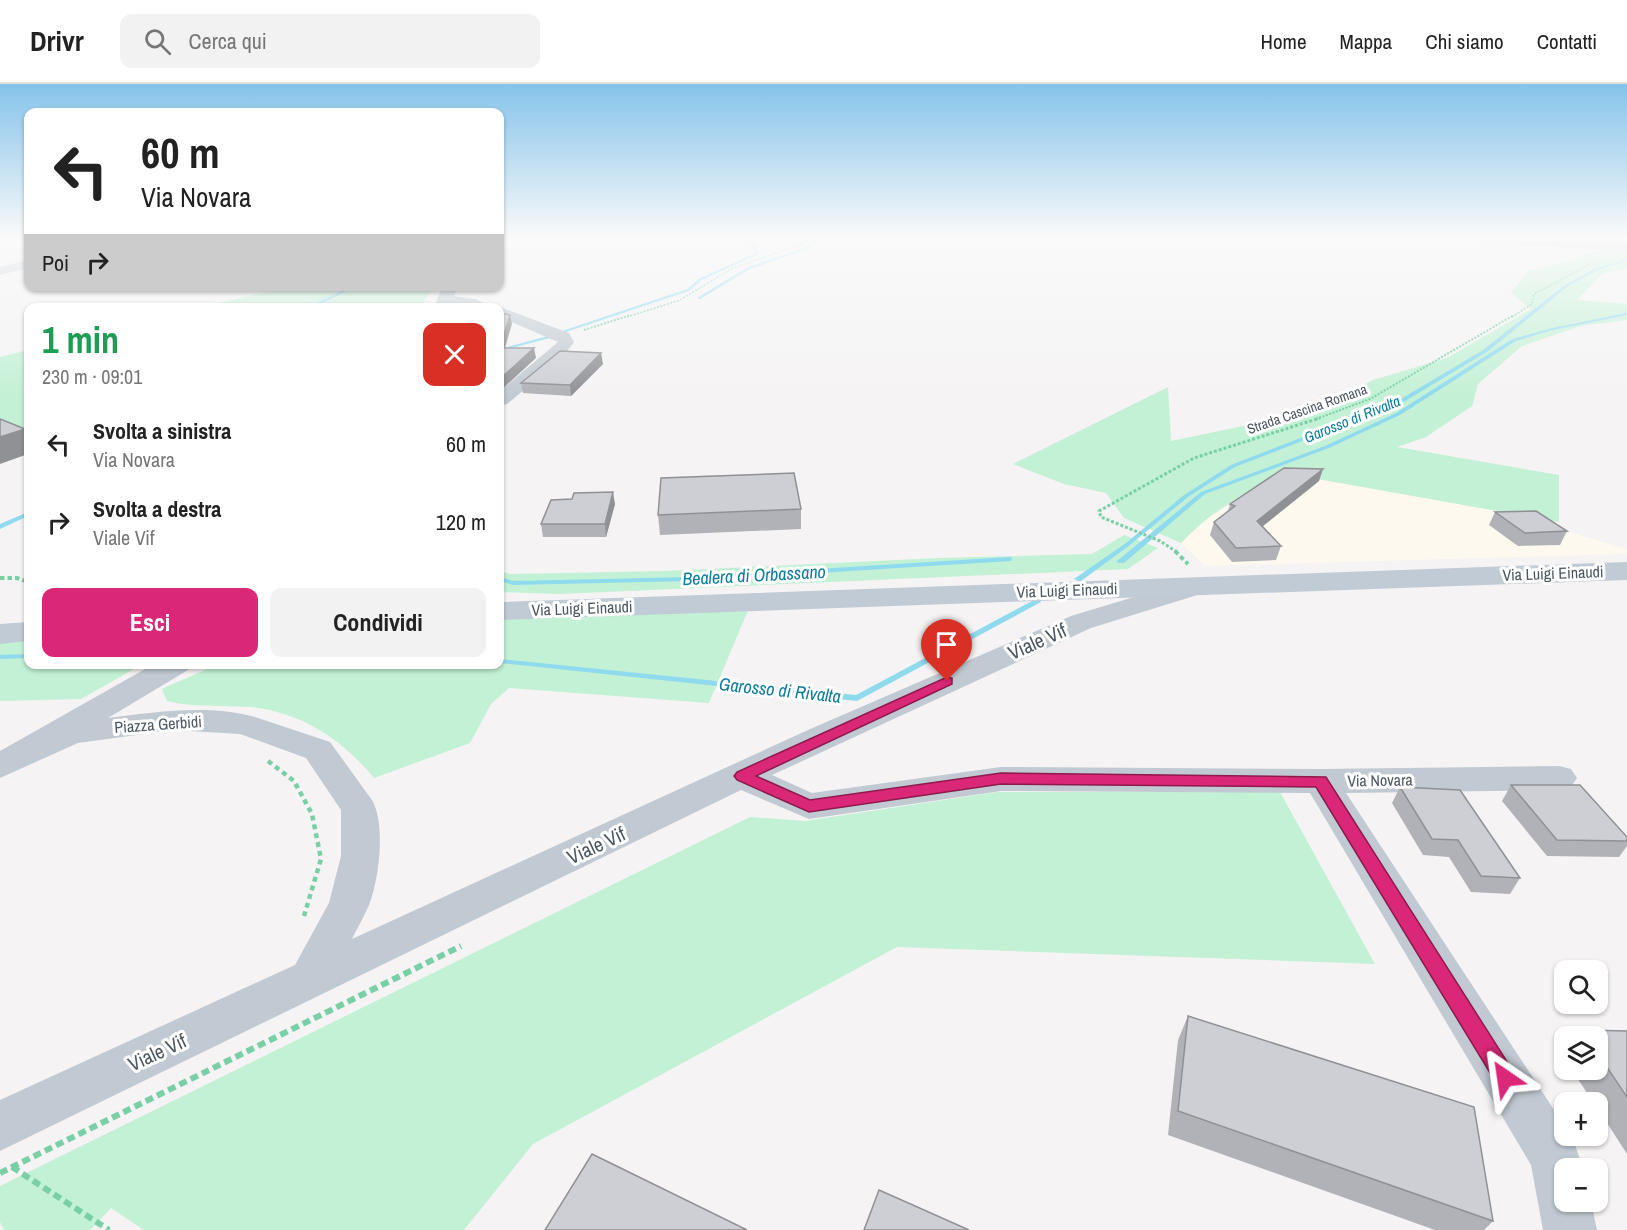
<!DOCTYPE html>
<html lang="it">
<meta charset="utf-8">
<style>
:root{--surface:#fff;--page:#f2f2f2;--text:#222;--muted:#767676;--line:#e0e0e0;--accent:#db2777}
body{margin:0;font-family:"Archivo Narrow",sans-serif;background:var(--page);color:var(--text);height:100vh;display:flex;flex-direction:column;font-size:22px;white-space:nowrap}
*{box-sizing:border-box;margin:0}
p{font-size:20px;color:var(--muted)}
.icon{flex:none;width:33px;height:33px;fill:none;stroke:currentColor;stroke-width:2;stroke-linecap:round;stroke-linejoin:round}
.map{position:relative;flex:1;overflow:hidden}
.details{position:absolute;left:24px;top:219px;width:480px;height:366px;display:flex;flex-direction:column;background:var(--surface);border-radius:12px;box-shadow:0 2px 4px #0004}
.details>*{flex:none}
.hud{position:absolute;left:24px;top:24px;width:480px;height:183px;border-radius:12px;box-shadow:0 2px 4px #0004;background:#fff;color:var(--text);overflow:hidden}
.controls{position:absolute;left:1554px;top:876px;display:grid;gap:12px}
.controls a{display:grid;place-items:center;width:54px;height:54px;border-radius:12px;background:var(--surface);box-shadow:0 2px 4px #0004;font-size:30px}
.pin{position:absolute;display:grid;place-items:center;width:51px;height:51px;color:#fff;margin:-62px -26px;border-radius:50% 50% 50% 0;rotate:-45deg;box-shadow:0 0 6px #0007}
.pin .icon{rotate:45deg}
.me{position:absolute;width:66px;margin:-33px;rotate:328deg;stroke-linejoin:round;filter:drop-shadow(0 0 4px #0008)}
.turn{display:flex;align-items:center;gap:21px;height:126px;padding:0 18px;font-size:27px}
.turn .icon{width:78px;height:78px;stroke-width:2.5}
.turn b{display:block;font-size:42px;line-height:51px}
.then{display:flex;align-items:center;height:57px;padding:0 18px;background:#0003;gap:12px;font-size:22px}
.round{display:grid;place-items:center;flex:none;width:63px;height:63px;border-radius:12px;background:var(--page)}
.summary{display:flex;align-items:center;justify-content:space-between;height:102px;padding:0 18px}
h1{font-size:36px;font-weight:700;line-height:45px;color:#1e9e55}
.action{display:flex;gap:12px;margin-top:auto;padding:12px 18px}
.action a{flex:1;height:69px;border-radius:12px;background:var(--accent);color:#fff;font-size:24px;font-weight:700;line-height:69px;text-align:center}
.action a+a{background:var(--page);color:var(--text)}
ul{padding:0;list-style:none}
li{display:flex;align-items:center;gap:18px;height:78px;padding:0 18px}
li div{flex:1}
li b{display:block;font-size:22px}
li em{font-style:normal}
header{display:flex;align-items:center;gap:36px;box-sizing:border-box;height:84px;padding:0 30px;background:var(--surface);border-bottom:2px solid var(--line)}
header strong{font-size:28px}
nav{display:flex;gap:33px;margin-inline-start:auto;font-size:21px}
.search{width:420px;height:54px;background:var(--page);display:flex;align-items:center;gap:15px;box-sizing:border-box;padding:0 21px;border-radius:12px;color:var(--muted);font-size:22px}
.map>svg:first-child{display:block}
.commercial{fill:#fdf9ef}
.green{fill:#c3f1d5}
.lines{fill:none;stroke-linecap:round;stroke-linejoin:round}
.stream{fill:#90daee;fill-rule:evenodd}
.path-far5{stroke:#7ad0a6;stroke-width:1.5;stroke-dasharray:2 1.5;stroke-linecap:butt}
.path-far4{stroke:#7ad0a6;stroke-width:2;stroke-dasharray:2 1.5;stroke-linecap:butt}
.path-far3{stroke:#7ad0a6;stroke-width:3;stroke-dasharray:3 2;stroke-linecap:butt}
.path-far2{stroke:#7ad0a6;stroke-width:4;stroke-dasharray:4.5 3;stroke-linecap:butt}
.path-far1{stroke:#7ad0a6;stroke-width:4.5;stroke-dasharray:5 4;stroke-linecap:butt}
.path{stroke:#7ad0a6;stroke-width:6;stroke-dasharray:8 4.5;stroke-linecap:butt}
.street{fill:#c1cad2;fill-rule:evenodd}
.secondary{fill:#c1cbd6;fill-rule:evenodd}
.wall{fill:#b0b2b7}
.shaded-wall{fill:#909195}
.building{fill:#cdcfd5;stroke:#909195;stroke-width:1.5}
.route{fill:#db2777;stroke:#8e194d;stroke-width:1.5}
.labels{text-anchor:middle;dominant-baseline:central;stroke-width:6;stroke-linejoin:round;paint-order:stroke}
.far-street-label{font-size:14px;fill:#4a5661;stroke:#fff}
.far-water-label{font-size:15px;font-style:italic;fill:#0c7c9b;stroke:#fff}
.street-label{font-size:16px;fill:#4a5661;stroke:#fff}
.water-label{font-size:18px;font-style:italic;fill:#0c7c9b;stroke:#fff}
.near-street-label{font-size:20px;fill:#4a5661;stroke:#fff}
</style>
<header>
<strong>Drivr</strong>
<div class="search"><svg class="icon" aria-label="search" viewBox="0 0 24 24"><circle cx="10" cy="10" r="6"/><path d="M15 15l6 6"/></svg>Cerca qui</div>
<nav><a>Home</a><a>Mappa</a><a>Chi siamo</a><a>Contatti</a></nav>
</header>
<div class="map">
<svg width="1627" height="1146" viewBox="0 0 1627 1146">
<rect width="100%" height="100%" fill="#f5f3f3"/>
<path class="commercial" d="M 1295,391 L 1559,438 L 1559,445 L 1627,465 L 1627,470 L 1205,482 L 1181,459 L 1203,437 L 1266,399 Z"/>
<path class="green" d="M 1602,164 L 1627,166 L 1627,184 L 1602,190 L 1577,216 L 1627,220 L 1627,236 L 1581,242 L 1522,262 L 1478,300 L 1472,322 L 1426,353 L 1397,363 L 1559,391 L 1559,438 L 1295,391 C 1252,402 1212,426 1181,459 L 1124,434 L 1106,409 L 1064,400 L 1013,380 L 1168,303 L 1171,357 L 1315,327 L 1373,296 L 1447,274 L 1531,225 L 1511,209 L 1528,187 L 1570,177 Z
M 287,203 L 287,202 L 433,203 L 421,223 L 201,223 Z
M 28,266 L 28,347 L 0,336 L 0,273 Z
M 1124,451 L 1158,464 L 1128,485 L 560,510 L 500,508 L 500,487 L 510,490 L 666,487 L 938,474 L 1092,470 Z
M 749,524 L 709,619 L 509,604 L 491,620 L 470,659 L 374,694 C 343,656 300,627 249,623 C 221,621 194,624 167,617 L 162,605 C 180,596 197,591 214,581 L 500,580 L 500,536 Z
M 28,557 L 28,580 L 141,581 L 81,615 L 0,617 L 0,559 Z
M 997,708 L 1280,708 L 1375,880 L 897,863 L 533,1060 L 464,1146 L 144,1146 L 111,1124 L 90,1146 L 4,1146 L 0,1138 L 0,1102 L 750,733 L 805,737 Z"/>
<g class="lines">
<path class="stream" d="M 745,152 L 748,152 L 759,170 L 702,196 L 689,207 L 566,248 L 562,247 L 687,205 L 700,194 L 756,169 Z
M 824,152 L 828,152 L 805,166 L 750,185 L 700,215 L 697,214 L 748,183 L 803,164 Z
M 1627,175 L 1627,177 L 1598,186 L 1567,203 L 1487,268 L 1405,317 L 1235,383 L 1188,413 L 1130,461 L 1081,497 L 1078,497 L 1074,495 L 1126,459 L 1184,411 L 1231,381 L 1401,315 L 1483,266 L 1565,201 L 1596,184 Z
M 352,202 L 358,202 L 312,224 L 306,224 Z
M 1627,229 L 1627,231 L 1553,246 L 1516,257 L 1400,331 L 1329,364 L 1205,410 L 1124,479 L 1118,479 L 1117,477 L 1201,408 L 1325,362 L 1396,329 L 1512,255 L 1552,244 Z
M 548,252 L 550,253 L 550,254 L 500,267 L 500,265 Z
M 28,428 L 28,432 L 0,445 L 0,440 Z
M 1008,473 L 1011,473 L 1012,475 L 1011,477 L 691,497 L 513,501 L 500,497 L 500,493 L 513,497 L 691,493 Z
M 1034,516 L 1040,516 L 1041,518 L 857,617 L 500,579 L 500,575 L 856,611 Z
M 28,570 L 28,574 L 0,575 L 0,571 Z"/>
<path class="path-far5" d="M 627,233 L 680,216 L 731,185 L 802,160 L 812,152
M 1512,233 L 1532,220 L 1534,210 L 1590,180"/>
<path class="path-far4" d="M 584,246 L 631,231
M 1316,335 L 1370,315 L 1514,231"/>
<path class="path-far3" d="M 1177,468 L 1160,457 L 1101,433 L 1099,427 L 1194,374 L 1320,334"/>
<path class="path-far2" d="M 1175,467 L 1188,480
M 0,494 L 17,494 L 28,498"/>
<path class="path-far1" d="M 268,677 L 294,697 L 312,730 L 321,775 L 304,832"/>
<path class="path" d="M 12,1083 L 109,1146
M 0,1089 L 461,862"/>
<path class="street" d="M 445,211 L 476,215 L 493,224 L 472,224 L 440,218 L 438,215 Z
M 500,223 L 569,249 L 574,258 L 562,274 L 507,320 L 500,322 L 500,307 L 558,258 L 500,233 Z
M 1197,494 L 1207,496 L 1210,502 L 1207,508 L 1091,544 L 772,691 L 812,709 L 1001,683 L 1320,685 L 1559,682 L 1571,685 L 1577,694 L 1571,703 L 1559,706 L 1346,709 L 1564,1041 L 1564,1052 L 1571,1052 L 1573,1055 L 1583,1084 L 1564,1084 L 1564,1118 L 1591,1118 L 1597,1146 L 1543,1146 L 1531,1081 L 1310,709 L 1001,707 L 809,735 L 741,706 L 0,1067 L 0,1016 L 295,881 L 329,819 L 341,772 L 341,726 L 306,674 L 240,650 L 173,646 L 78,659 L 0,694 L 0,667 L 154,580 L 192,580 L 188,586 L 108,634 C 156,628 207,620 255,633 L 330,658 L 372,716 C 386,740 379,796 369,821 C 364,833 357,844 352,855 L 808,646 L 1071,532 Z"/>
<path class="secondary" d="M 500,152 L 506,152 L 507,153 L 500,157 Z
M 1433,152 L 1514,152 L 1627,159 L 1627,167 L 1439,156 Z
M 28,176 L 28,184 L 0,191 L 0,183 Z
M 442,202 L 458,202 L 450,224 L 434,224 Z
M 1627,478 L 1627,496 L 500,536 L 500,518 Z
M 28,538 L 28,557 L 0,560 L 0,540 Z"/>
</g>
<path class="wall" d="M 603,280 L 571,312 L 523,309 L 521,299 Z
M 1319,397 L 1263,442 L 1281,462 L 1276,476 L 1232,478 L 1210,451 L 1214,438 L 1228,427 L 1230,420 Z
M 615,420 L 606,453 L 543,453 L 541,440 Z
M 801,425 L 801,445 L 660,451 L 658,431 Z
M 1495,428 L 1567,447 L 1560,461 L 1518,462 L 1489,441 Z
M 1511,701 L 1627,753 L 1627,762 L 1619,773 L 1547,772 L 1502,717 Z
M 1400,703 L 1520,794 L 1510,810 L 1471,808 L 1449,773 L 1423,771 L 1392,719 Z
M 1188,932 L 1493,1137 L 1484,1146 L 1435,1146 L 1168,1051 L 1178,956 Z
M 1581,946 L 1627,947 L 1627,1070 L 1598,1025 L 1598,1018 L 1593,1018 L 1572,986 L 1598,986 L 1598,952 L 1576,952 Z
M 1564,966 L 1564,974 L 1562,970 Z"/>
<path class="shaded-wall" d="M 510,231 L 512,240 L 502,274 L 500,264 Z
M 534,264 L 536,274 L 500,307 L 500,295 Z
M 601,269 L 603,280 L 571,312 L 570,301 Z
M 25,345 L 28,352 L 28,370 L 0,380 L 0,353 Z
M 1323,385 L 1319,397 L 1253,450 L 1257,437 Z
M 613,408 L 615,420 L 606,453 L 605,440 Z"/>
<path class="building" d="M 500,230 L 506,230 L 510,231 L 500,264 L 534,264 L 500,295 Z
M 560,267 L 601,269 L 570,301 L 521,299 Z
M 0,335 L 25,345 L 0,353 Z
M 1284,384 L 1323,385 L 1257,437 L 1281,462 L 1236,464 L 1214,438 L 1235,422 L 1230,420 Z
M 794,389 L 801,425 L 658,431 L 661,394 Z
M 613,408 L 605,440 L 541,440 L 551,416 L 572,415 L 574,409 Z
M 1536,427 L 1567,447 L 1525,449 L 1495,428 Z
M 1511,701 L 1580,701 L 1627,753 L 1627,757 L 1557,756 Z
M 1400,703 L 1460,706 L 1520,794 L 1481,792 L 1458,756 L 1432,755 Z
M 1188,932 L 1474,1023 L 1493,1137 L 1178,1027 Z
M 1581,946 L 1627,947 L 1627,1013 L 1598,970 L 1598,952 L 1586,952 Z
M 592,1070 L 747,1146 L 545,1146 Z
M 879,1106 L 969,1146 L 864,1146 Z"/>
<linearGradient id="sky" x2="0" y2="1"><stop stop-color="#85c3ea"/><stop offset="0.49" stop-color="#fafafa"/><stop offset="1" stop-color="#fafafa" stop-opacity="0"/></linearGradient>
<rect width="1627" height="313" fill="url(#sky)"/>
<path class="route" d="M 947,593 L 952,594 L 952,600 L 756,692 L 810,716 L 1001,689 L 1326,693 L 1513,987 L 1516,994 L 1513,1002 L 1505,1005 L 1498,1002 L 1316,703 L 1001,700 L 809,728 L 737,696 L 734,692 L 737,688 Z"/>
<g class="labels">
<g class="far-street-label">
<text transform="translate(1307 325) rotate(-19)">Strada Cascina Romana</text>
</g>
<g class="far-water-label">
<text transform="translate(1352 335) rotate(-22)">Garosso di Rivalta</text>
</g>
<g class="street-label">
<text transform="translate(1553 489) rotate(-2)">Via Luigi Einaudi</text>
<text transform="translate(1067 506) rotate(-2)">Via Luigi Einaudi</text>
<text transform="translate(582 524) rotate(-2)">Via Luigi Einaudi</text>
<text transform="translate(158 640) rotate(-4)">Piazza Gerbidi</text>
<text transform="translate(1380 696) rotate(-1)">Via Novara</text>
</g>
<g class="water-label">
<text transform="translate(754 491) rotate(-3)">Bealera di Orbassano</text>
<text transform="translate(780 606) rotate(6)">Garosso di Rivalta</text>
</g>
<g class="near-street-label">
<text transform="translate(1037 557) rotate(-24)">Viale Vif</text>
<text transform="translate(596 761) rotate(-25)">Viale Vif</text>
<text transform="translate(157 968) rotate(-25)">Viale Vif</text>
</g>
</g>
</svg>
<div class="controls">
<a><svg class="icon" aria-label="search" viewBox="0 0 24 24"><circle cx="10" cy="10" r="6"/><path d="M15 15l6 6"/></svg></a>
<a><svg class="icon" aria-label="layers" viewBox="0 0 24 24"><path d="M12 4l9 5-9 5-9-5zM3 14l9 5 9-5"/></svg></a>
<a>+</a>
<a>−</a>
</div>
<div class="pin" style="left:947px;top:597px;background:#d93025"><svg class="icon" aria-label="arrive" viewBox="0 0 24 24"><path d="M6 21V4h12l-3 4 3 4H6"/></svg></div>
<svg class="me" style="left:1505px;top:994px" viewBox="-20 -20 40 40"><path d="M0-17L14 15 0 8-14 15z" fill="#db2777" stroke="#fff" stroke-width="4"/></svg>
<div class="hud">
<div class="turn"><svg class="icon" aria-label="left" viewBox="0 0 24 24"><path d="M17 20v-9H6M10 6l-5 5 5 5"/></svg><div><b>60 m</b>Via Novara</div></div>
<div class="then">Poi<svg class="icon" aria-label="right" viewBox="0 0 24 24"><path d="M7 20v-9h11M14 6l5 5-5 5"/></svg></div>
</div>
<section class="details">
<div class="summary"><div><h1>1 min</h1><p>230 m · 09:01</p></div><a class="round" style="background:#d93025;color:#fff"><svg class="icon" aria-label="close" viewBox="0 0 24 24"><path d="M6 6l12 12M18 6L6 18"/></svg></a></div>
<ul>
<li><svg class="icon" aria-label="left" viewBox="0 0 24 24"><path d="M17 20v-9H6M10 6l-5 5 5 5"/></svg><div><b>Svolta a sinistra</b><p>Via Novara</p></div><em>60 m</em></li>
<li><svg class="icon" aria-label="right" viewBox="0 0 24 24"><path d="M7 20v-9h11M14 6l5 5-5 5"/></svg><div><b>Svolta a destra</b><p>Viale Vif</p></div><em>120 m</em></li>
</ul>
<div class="action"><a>Esci</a><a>Condividi</a></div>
</section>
</div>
